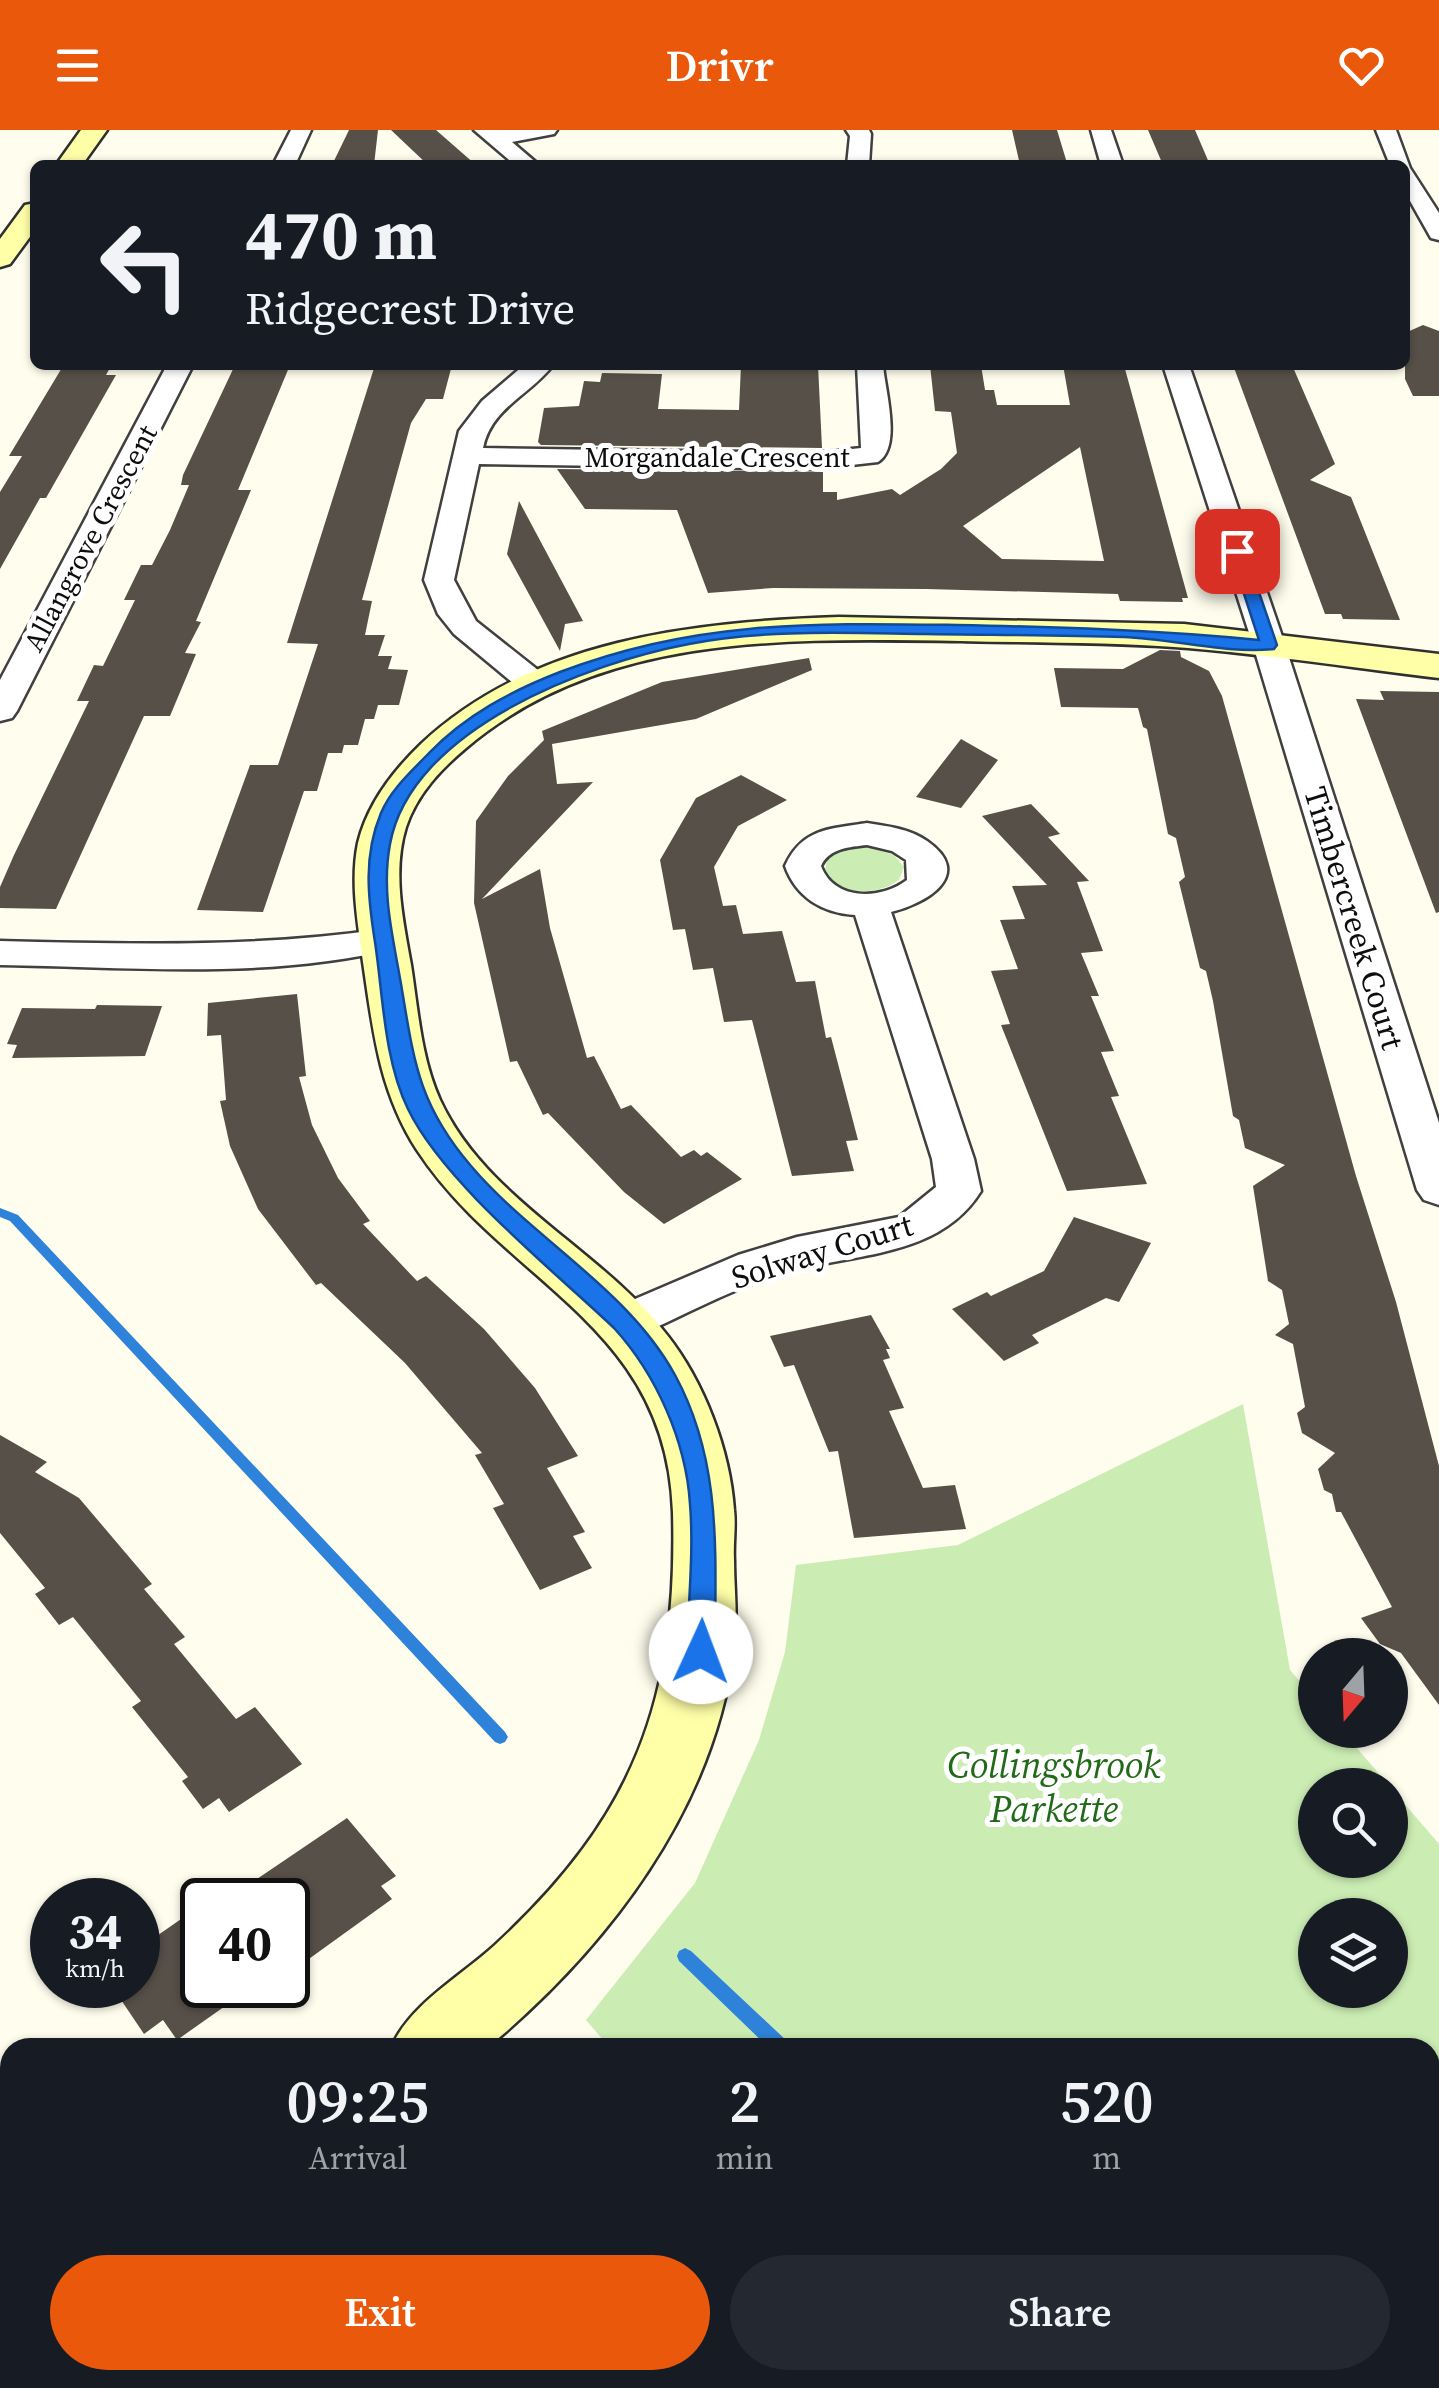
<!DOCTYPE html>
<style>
:root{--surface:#171b24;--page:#242831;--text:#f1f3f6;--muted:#9ea1a6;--accent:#ea580c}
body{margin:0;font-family:"Source Serif 4",serif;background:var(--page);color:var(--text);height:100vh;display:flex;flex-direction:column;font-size:38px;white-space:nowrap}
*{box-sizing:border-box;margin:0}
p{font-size:32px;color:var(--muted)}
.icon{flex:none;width:55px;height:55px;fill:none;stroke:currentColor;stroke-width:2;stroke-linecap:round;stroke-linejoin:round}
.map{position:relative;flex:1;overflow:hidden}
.sheet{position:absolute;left:0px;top:1908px;width:1440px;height:352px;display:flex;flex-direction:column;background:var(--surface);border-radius:30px 30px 0 0;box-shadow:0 2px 8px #0004}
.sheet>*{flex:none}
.banner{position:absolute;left:30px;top:30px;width:1380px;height:210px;border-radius:15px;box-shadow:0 2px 8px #0004;background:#171b24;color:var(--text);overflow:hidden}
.needle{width:65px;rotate:199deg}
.fabs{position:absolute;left:1298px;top:1508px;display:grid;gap:20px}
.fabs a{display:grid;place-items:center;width:110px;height:110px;border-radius:50%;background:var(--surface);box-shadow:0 2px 8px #0004;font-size:50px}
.speed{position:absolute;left:30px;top:1748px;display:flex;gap:20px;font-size:50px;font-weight:700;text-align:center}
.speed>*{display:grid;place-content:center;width:130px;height:130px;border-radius:50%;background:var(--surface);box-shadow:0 2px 8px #0004;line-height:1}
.speed small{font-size:25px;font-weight:400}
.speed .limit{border:5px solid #111;border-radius:15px;background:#fff;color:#111}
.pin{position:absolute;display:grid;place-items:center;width:85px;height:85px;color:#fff;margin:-42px;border-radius:20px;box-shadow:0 5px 15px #0006}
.me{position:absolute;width:110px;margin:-55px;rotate:2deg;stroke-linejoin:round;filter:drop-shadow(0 0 8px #0008)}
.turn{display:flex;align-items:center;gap:35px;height:210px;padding:0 50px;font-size:45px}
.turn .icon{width:130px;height:130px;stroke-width:2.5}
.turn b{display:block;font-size:70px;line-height:85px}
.eta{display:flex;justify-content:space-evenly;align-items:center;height:170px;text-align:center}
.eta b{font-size:60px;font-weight:600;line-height:70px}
.primary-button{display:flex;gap:20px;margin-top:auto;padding:20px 50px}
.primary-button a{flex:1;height:115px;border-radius:60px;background:var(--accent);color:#fff;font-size:40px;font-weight:600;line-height:115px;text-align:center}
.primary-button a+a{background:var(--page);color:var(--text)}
header{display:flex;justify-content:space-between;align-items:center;height:130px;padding:0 50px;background:var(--accent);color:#fff;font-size:45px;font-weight:600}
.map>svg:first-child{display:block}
.green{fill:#cbedb3;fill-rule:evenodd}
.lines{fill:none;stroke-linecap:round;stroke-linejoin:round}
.stream{fill:#2e82d9;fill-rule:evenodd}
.building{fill:#575049;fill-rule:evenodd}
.street-casing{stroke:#404040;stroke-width:5}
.secondary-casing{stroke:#2f2f2f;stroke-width:5}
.street{fill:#fff;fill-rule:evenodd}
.secondary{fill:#ffffa8;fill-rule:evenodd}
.route{fill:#1a73e8;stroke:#114b97;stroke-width:2.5}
.labels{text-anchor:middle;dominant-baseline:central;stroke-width:10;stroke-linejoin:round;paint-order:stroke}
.far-street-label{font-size:28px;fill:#0d0d0d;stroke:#fff}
.street-label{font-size:32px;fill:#0d0d0d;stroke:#fff}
.near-park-label{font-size:38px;font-style:italic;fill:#206a18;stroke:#fff}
</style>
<header><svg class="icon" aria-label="menu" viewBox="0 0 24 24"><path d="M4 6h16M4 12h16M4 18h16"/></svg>Drivr<svg class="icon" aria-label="heart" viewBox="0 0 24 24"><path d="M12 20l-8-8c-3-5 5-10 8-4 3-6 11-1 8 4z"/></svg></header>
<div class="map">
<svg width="1439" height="2258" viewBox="0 0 1439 2258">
<rect width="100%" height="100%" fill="#fffded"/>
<path class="green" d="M 864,716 L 894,725 L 904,737 L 899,750 C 877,766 841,766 825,742 L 827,729 L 841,719 Z
M 1243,1274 L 1290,1540 L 1315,1569 L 1315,1600 L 1341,1600 L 1389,1655 L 1315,1655 L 1315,1730 L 1390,1730 L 1390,1657 L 1439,1714 L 1439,2258 L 905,2258 L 898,2250 L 1430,2250 L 1430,1918 L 610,1918 L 586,1890 L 695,1753 L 759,1610 L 785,1522 L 796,1435 L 958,1415 ZM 1315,1785 L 1390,1785 L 1390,1860 L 1315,1860 Z"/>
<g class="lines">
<path class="stream" d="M 0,1078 L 18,1085 L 505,1602 L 508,1607 L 505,1612 L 500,1614 L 495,1612 L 10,1091 L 0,1087 Z
M 685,1818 L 691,1821 L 788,1912 L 790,1918 L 769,1918 L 679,1831 L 677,1826 L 679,1821 Z
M 1073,2250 L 1096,2250 L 1100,2258 L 1077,2258 Z"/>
</g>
<path class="building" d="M 349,0 L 378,0 L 374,35 L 332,35 Z
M 391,0 L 436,0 L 476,35 L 428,35 Z
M 1012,0 L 1057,0 L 1067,33 L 1020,35 Z
M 1148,0 L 1195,0 L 1210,35 L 1163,35 Z
M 1423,195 L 1439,201 L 1439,266 L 1413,266 L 1405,249 L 1405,203 Z
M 235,235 L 290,235 L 238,360 L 251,360 L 196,491 L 201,492 L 185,523 L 196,524 L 170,586 L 144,586 L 56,779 L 0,778 L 0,757 L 14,725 L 89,571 L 77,571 L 94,535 L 103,536 L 135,470 L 124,470 L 141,435 L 152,435 L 170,400 L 189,355 L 181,355 L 183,345 Z
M 375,235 L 452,235 L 443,269 L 426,269 L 411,293 L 362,470 L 372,471 L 365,505 L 385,505 L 378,526 L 392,526 L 388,539 L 408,540 L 399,575 L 378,575 L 374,589 L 365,589 L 358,615 L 344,615 L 342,623 L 328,623 L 317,661 L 304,661 L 263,782 L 197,780 L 250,635 L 278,635 L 318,514 L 287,513 Z
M 741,235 L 818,235 L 822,318 L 541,315 L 538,312 L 544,278 L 579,276 L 584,251 L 600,252 L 602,243 L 662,244 L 658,279 L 739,280 Z
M 930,235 L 981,235 L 985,260 L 994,260 L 997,275 L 1070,275 L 1063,235 L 1119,235 L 1125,239 L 1188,468 L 1182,468 L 1183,472 L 1120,471 L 1118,464 L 926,459 L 773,458 L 708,463 L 677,380 L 585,379 L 557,339 L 823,342 L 823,362 L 837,362 L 837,370 L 892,359 L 900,365 L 941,339 L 957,323 L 951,282 L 935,281 ZM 1080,317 L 1104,431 L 1002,429 L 963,396 Z
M 1233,235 L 1292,235 L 1335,334 L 1310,350 L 1351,367 L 1400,490 L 1343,489 L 1341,484 L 1325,484 Z
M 63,236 L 111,236 L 106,245 L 116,245 L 46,368 L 40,368 L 0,439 L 0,362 L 22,326 L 9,326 Z
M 519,371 L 583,491 L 565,494 L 560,521 L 507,424 Z
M 1160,520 L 1180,521 L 1181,527 L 1209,541 L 1222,566 L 1356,1046 L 1396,1172 L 1439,1336 L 1439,1575 L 1401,1523 L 1380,1514 L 1361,1488 L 1392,1477 L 1341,1382 L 1336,1382 L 1332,1364 L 1324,1360 L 1318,1339 L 1335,1323 L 1302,1303 L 1297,1283 L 1305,1277 L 1293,1214 L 1275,1205 L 1289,1194 L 1282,1160 L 1268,1151 L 1253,1056 L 1285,1035 L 1245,1018 L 1239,990 L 1233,986 L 1213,871 L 1206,841 L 1200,838 L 1179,752 L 1185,747 L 1176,708 L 1168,704 L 1147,599 L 1143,597 L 1138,578 L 1061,577 L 1054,538 L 1123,539 Z
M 809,528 L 812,540 L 696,589 L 552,614 L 557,654 L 593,652 L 482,769 L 540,739 L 550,798 L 587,928 L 594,926 L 621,979 L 631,975 L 681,1027 L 694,1020 L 701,1026 L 707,1022 L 742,1049 L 664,1094 L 624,1062 L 548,983 L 543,985 L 517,931 L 510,932 L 474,773 L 476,691 L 508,646 L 544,610 L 542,601 L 662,552 Z
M 1380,561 L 1439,562 L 1439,782 L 1436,783 L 1356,569 L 1384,570 Z
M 961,609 L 998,630 L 961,678 L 916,667 Z
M 741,645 L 787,670 L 738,696 L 714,737 L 723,776 L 736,775 L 743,804 L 782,801 L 796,852 L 815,851 L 826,908 L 831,907 L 858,1010 L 846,1011 L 854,1041 L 792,1046 L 752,890 L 724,892 L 713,838 L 693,840 L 685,799 L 673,800 L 660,730 L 696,668 Z
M 1031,674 L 1060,704 L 1048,707 L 1089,751 L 1077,752 L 1103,821 L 1081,823 L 1099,866 L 1091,866 L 1114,921 L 1101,922 L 1119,966 L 1111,967 L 1147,1054 L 1067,1061 L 1001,895 L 1010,894 L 991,841 L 1018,839 L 1000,790 L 1025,789 L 1012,756 L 1047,755 L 982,686 Z
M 297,864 L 306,946 L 299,947 L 312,995 L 338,1048 L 370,1091 L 363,1094 L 417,1151 L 426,1146 L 484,1199 L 535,1258 L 578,1326 L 547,1338 L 585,1402 L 573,1406 L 592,1438 L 540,1460 L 493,1378 L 504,1374 L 475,1325 L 482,1323 L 405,1233 L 321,1153 L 316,1155 L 258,1079 L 230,1016 L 220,971 L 226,970 L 221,905 L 207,906 L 208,873 Z
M 97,875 L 162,876 L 145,926 L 12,928 L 17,915 L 7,914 L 22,878 L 95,879 Z
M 1074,1087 L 1151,1113 L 1119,1172 L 1106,1168 L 1032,1205 L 1039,1213 L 1004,1231 L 952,1179 L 987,1162 L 991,1166 L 1044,1141 Z
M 871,1185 L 890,1219 L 886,1219 L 890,1228 L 883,1230 L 904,1278 L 889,1281 L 923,1358 L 955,1355 L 966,1399 L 854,1408 L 838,1321 L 829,1322 L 794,1235 L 784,1237 L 770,1206 Z
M 0,1305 L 47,1332 L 35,1342 L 79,1368 L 152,1454 L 144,1459 L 185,1507 L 174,1514 L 236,1589 L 255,1577 L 302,1634 L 229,1682 L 219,1668 L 203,1679 L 182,1651 L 188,1647 L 132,1577 L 141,1571 L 73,1487 L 59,1495 L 35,1464 L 45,1458 L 0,1403 Z
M 347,1688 L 396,1746 L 381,1756 L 392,1769 L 288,1844 L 288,1770 L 226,1770 Z
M 202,1786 L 202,1855 L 255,1855 L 177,1910 L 163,1890 L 144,1904 L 111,1855 L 138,1855 L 138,1819 L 184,1787 L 190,1795 Z"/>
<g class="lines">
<defs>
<path id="street" d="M 291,0 L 311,0 L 295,35 L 273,35 Z
M 474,0 L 557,0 L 554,4 L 512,12 L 539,35 L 515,35 Z
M 846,0 L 869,0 L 871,4 L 869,35 L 847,35 L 850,6 Z
M 1091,0 L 1111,0 L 1123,35 L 1101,35 Z
M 1376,0 L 1396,0 L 1410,38 L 1439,83 L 1439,110 L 1431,108 L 1405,62 L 1405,35 L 1390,35 Z
M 167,235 L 193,235 L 17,581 L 12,588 L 0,591 L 0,550 Z
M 524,235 L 553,235 C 530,265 491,278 483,318 L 816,323 L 861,318 L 857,235 L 883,235 C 885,260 902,317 878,332 L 816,339 L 479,334 L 454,450 L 476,491 L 548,548 L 552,555 L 548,562 L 524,562 L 454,504 L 438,484 L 424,450 L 459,301 L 482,271 Z
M 1163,235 L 1189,235 L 1285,515 L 1439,993 L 1439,1075 L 1424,1070 L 1417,1060 L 1253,515 Z
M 867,693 C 887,696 910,699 927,711 C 976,745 925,774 891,782 L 974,1029 L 981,1061 C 937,1132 844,1122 774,1146 C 728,1161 684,1185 639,1205 L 623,1210 L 607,1205 L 600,1193 L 607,1181 L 738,1125 L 797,1107 L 899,1087 L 936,1057 L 932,1029 L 855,785 C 822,783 796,767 785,736 C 802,698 830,699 867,693 ZM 867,715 L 892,721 L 906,730 L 907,750 C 881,770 834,771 821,736 C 829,718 850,717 867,715 Z
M 384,799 L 397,802 L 403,810 L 397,818 C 269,850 131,837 0,835 L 0,811 C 129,814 256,818 384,799 Z"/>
<path id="secondary" d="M 81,0 L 107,0 L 82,35 L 56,35 Z
M 35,73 L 35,100 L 10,134 L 0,137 L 0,109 L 25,75 Z
M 839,487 L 1184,494 L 1439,524 L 1439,548 C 1355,538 1272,525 1188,518 C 1113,512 1037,513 961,511 C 792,509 603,501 466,618 C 441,639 417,664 406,697 C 392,742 403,790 411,835 C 418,880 421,928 440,970 C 487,1071 601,1119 667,1205 C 704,1252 730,1320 734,1380 C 736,1396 733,1413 734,1430 C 734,1460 738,1489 734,1519 C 714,1679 608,1817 487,1918 L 391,1918 C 410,1874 460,1847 495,1815 C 635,1686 678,1570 673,1382 C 667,1193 505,1154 417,1020 C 379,961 373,900 363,832 C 358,793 350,752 358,713 C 367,675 393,641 421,614 C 533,509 693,492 839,487 Z
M 0,2039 L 10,2043 L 10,2132 L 0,2128 Z
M 72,2250 L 158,2250 L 161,2258 L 75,2258 Z"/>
</defs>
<use href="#street" class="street-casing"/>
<use href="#secondary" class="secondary-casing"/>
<use href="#street" class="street"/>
<use href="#secondary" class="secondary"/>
</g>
<path class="route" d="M 1237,416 L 1245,421 L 1277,515 L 1274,519 C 1226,524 1173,509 1124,507 C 1058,505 991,505 925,504 C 847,503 766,499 689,514 C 588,533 411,599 390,714 C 381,762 393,807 401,854 C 414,931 418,974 471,1036 C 533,1109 628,1159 675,1245 C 723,1333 715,1426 715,1522 L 711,1530 L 701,1533 L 691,1530 L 687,1522 C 688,1474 694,1423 690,1374 C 686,1311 656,1244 614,1198 C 554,1141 443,1052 408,979 C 384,930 383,865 375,812 C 368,768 363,726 381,683 C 391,659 412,641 429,623 C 466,585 511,561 560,542 C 695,490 815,493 957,495 C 1058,497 1158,500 1259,510 L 1230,421 Z"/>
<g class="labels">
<g class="far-street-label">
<text x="717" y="327">Morgandale Crescent</text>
<text transform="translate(90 408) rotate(-62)">Allangrove Crescent</text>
</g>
<g class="street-label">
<text transform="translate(1354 788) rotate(73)">Timbercreek Court</text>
<text transform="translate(822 1121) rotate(-17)">Solway Court</text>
</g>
<g class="near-park-label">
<text x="1054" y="1635">Collingsbrook<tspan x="1054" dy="44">Parkette</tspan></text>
</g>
</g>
</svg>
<div class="fabs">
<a><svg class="needle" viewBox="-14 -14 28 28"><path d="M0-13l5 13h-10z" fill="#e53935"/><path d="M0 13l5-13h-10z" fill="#9ea1a6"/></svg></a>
<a><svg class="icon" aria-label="search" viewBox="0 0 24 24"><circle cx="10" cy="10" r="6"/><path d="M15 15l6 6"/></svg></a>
<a><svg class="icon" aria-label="layers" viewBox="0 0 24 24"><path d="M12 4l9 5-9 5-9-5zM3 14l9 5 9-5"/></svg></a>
</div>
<div class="speed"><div>34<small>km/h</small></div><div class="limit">40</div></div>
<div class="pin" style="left:1237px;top:421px;background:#d93025"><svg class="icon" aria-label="arrive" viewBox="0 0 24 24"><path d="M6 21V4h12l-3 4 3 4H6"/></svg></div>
<svg class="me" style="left:701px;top:1522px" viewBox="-20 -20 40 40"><circle r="19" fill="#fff"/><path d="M0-13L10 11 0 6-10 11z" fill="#1a73e8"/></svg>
<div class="banner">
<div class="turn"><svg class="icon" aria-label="left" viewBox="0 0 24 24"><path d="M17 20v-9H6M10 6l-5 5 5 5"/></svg><div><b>470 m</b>Ridgecrest Drive</div></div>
</div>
<section class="sheet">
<div class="eta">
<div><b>09:25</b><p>Arrival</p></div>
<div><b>2</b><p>min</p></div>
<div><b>520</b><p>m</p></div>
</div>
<div class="primary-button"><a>Exit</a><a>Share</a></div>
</section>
</div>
